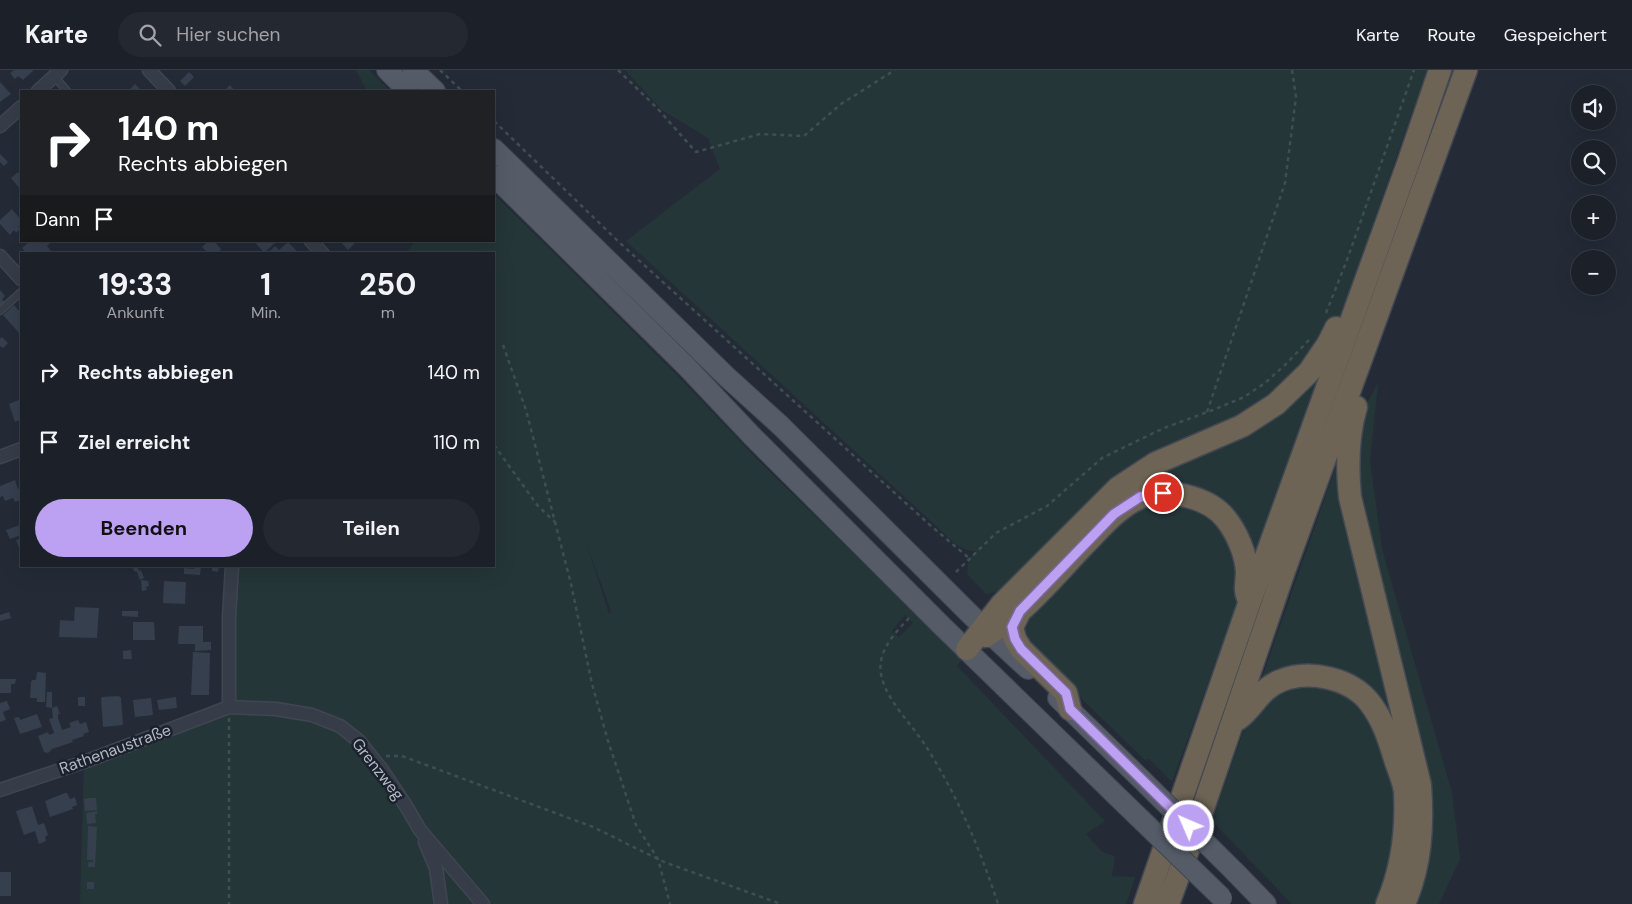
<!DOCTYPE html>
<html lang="de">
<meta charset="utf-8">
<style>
:root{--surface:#1b2029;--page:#242831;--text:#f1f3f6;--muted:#a0a3a8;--line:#393e46;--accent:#bca0f2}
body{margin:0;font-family:"DM Sans",sans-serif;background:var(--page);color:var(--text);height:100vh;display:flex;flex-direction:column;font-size:19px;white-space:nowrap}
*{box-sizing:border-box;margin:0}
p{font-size:16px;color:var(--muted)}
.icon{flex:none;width:28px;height:28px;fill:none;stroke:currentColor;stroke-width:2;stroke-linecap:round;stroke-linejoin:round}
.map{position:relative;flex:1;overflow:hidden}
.details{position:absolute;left:20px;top:182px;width:475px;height:315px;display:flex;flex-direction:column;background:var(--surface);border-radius:0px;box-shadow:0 5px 20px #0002,0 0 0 1px var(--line)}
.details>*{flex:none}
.hud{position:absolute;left:20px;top:20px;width:475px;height:152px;border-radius:0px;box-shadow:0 5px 20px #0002,0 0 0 1px var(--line);background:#202124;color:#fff;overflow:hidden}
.buttons{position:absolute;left:1571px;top:15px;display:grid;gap:10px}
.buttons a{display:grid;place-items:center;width:45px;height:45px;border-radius:50%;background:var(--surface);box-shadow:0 5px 20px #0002,0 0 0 1px var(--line);font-size:25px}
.pin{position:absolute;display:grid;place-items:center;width:42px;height:42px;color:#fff;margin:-21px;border:2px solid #fff;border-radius:50%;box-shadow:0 1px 5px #0007}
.me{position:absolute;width:55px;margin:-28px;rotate:315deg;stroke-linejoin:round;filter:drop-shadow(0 0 4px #0008)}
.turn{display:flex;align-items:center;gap:18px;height:105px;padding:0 15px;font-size:22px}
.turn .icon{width:65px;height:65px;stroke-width:2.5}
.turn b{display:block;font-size:35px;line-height:42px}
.then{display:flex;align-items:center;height:48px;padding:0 15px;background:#0003;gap:10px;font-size:19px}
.eta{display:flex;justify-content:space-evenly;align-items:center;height:85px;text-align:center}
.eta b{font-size:30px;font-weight:700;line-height:35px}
.button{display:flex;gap:10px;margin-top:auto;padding:10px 15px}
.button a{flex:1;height:58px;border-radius:30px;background:var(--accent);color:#111;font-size:20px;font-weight:700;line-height:58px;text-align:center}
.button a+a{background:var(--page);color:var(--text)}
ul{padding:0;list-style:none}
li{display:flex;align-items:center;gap:15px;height:70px;padding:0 15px}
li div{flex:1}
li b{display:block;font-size:19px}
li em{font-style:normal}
header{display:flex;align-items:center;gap:30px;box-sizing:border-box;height:70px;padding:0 25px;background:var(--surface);border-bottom:1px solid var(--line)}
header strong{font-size:24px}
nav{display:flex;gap:28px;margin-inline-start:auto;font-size:18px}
.search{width:350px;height:45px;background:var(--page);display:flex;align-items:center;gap:12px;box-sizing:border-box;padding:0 18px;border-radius:28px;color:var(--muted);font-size:19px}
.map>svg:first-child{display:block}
.green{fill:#253638;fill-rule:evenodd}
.building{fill:#363f4e}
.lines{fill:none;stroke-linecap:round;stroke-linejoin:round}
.lane-casing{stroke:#404651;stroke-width:9}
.street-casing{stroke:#404651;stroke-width:15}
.primary-casing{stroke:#404651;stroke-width:22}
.highway-casing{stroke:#424853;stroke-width:25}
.path{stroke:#3e4f51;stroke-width:2.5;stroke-dasharray:4 4;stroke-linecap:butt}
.lane{stroke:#373d48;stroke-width:6}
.street{stroke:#373d48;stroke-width:12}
.primary{stroke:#555c68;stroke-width:20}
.highway{stroke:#6d6455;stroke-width:22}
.primary-bridge-casing{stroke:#404651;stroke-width:22;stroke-linecap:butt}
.primary-bridge{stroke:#555c68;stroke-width:20}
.route-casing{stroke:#7a689d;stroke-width:12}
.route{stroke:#bca0f2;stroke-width:9}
.labels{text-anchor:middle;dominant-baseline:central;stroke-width:5;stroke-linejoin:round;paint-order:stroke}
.street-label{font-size:16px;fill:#b2b8c4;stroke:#1c222d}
</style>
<header>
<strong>Karte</strong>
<div class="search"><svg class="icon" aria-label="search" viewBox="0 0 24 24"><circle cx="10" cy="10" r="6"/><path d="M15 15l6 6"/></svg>Hier suchen</div>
<nav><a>Karte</a><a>Route</a><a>Gespeichert</a></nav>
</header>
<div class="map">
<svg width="1632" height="834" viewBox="0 0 1632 834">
<rect width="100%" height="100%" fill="#242b37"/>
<path class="green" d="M 356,0 L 369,0 L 390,21 L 367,21 Z
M 625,0 L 1427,0 L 1305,346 L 1172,712 L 1149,689 L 1145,690 L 1026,575 L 1003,520 L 986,524 L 967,504 L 969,488 L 976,481 C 959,482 945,464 933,453 L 626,171 L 720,99 L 708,68 L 662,40 Z
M 494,124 L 676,304 L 757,389 L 962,590 L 957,596 L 1105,751 L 1086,764 L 1102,782 L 1115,786 L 1112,806 L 1135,807 L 1126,834 L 80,834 L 84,692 L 229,637 L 232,496 L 494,496 L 494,184 L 407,184 L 414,171 L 494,171 ZM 587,475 L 611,541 L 609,544 ZM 905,545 L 913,553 L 899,567 L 892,561 Z
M 1378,313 L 1370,391 L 1382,479 L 1452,723 L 1460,789 L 1439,834 L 1292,834 L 1212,751 L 1342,379 Z"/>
<path class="building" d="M 14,0 L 34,0 L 23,10 L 18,6 L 15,9 L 10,3 Z
M 189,2 L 194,7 L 185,16 L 180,11 Z
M 0,12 L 11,24 L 0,32 Z
M 135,14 L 142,21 L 128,21 Z
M 230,15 L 235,21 L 228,21 L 226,19 Z
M 0,84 L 8,92 L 4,96 L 0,92 Z
M 18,102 L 21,106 L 21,120 L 11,108 Z
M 12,139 L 21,150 L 21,154 L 18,157 L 20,159 L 16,163 L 14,160 L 10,165 L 0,154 L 0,150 Z
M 30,171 L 52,171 L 47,176 L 51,181 L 48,184 L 27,184 L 22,178 Z
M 208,171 L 214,171 L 221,179 L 217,184 L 215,182 L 209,184 L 202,177 Z
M 254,171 L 277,171 L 264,183 Z
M 340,171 L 357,171 L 348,180 Z
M 288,172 L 297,181 L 294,184 L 268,183 L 275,176 L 279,180 Z
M 0,220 L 5,226 L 2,229 L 5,232 L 0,237 Z
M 14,235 L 21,243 L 20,264 L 3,245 Z
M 2,267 L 8,273 L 3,278 L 0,276 L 0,269 Z
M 21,329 L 21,349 L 15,352 L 9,334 Z
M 15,410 L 18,419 L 21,418 L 21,430 L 15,432 L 13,428 L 5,431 L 3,426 L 0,427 L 0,416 Z
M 20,455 L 21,465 L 10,469 L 6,460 Z
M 21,469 L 21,483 L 16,470 Z
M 137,496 L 139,501 L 141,500 L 144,508 L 140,510 L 137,502 L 134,501 L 133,498 Z
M 195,496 L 201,496 L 200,505 L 184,504 L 184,498 L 194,499 Z
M 212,496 L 219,496 L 218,502 L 212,501 Z
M 141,510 L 148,511 L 149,516 L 146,517 L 147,520 L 142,521 Z
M 164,511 L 186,512 L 185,534 L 163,533 Z
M 75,537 L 99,538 L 97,568 L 59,567 L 60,550 L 74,551 Z
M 122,541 L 138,541 L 138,547 L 122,546 Z
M 9,542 L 11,548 L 0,551 L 0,545 Z
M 133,552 L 154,552 L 155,570 L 133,570 Z
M 179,556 L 203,556 L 203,572 L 211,572 L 211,580 L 195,581 L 195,574 L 178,574 Z
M 131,580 L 132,589 L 123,589 L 123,581 Z
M 193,582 L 210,583 L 209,625 L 191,625 Z
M 37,602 L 46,603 L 45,632 L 37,632 L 37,628 L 30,628 L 31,612 L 32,610 L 36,610 Z
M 0,609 L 16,609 L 15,614 L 11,614 L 11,623 L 0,623 Z
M 47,622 L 52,622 L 52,638 L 46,637 Z
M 119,626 L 121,628 L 123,655 L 103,657 L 101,629 L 102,627 Z
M 78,627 L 85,627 L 85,636 L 78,636 Z
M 176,627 L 177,638 L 159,640 L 157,630 Z
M 151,628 L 153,645 L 135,647 L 133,630 Z
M 7,631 L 10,639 L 3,642 L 6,650 L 0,652 L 0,633 Z
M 57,636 L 60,644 L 58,644 L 58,648 L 62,660 L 71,657 L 69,653 L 78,650 L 80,654 L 86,652 L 89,662 L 83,664 L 84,666 L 72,670 L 73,672 L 52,679 L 48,683 L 44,682 L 38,666 L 48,662 L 49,665 L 54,663 L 49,649 L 53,648 L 52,638 Z
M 37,644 L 42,657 L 20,664 L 14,648 L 19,647 L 20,650 Z
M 65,723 L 67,723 L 70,729 L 75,727 L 77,735 L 72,737 L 73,739 L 50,747 L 45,731 Z
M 90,728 L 96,728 L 97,740 L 85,741 L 84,729 Z
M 32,736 L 38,755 L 44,753 L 48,765 L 45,767 L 46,771 L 39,774 L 35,761 L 24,765 L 16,741 Z
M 97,741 L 97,744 L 95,744 L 96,753 L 87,754 L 86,743 Z
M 88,756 L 97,757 L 95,797 L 88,797 L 88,792 L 93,792 L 93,790 L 87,790 Z
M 0,802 L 11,802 L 11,826 L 0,826 Z
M 87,812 L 94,812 L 94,819 L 87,819 Z"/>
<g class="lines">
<defs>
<path id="lane" d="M 54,6 L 67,21
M 0,241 L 21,222"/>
<path id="street" d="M 149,0 L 169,21
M 38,21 L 61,0
M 0,56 L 21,37
M 311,171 L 323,184
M 0,186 L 21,209
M 0,387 L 21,379
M 229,637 L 229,547 L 232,496
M 0,720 L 84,692 L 229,637 L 276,639 L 312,645 L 340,656 L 359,671 L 382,700 L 406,736 L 420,760 L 483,834
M 425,772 L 436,798 L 441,834"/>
<path id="primary" d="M 387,0 L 408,21
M 413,0 L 435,21
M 494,79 L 727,307 L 781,356 L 989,563 L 1028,599
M 494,106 L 687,297 L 752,366 L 942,556 L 1126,735
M 1058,628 L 1141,709
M 1235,802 L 1266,834"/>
<path id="highway" d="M 1356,337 C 1347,367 1347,396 1350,427 L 1420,715 C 1423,756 1421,795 1404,834
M 1020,541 L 1012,557 L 1015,569 L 1021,579 L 1066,623 L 1070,639
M 986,566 C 998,558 1010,550 1020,541 C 1043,521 1063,497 1084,475 C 1101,458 1117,438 1139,428 C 1164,416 1209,427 1226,449 C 1237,463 1246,484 1247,502 C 1247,512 1244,519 1248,528
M 967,579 L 1002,534 L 1118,418 L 1156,393 L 1242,356 L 1276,334 L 1309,302 L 1328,274 L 1336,258
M 1238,649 C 1254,637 1260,619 1280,611 C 1309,599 1351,608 1370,633 C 1383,650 1389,669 1395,689 C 1398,699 1404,711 1405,722 C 1407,760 1402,799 1387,834
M 1145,834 L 1250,531 L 1409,91 L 1440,0
M 1168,834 L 1200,747 L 1284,501 L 1466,0"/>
</defs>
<use href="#lane" class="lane-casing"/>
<use href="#street" class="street-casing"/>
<use href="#primary" class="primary-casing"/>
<use href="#highway" class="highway-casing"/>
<path class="path" d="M 440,0 L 462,21
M 618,0 L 657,38 L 696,82 L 760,64 L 804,66 L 841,34 L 895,0
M 494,51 L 621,174 L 931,456 L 969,488
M 1326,243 L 1347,190 L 1414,0
M 503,275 L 526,340 L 571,514 L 592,614 L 608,671 L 636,755 L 658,789 L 670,834
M 1207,342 L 1285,113 L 1296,27 L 1292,0
M 494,375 L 538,436 L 555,452
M 956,502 L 996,463 L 1047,436 L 1102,388 L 1164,358 L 1213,340 L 1244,327 L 1265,313 L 1286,294 L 1310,269
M 909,548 C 895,563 877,581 881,604 C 886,631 913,655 927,678 C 958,727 980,779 998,834
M 229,648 L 229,834
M 386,686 L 402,686 L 593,757 L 664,792 L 781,834"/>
<use href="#lane" class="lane"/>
<use href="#street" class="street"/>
<use href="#primary" class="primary"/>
<use href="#highway" class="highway"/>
<defs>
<path id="primary-bridge" d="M 1141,709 L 1235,802
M 1126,735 L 1222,828"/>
</defs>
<use href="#primary-bridge" class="primary-bridge-casing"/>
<use href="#primary-bridge" class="primary-bridge"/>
</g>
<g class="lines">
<defs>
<path id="route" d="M 1163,423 L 1140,427 L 1114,444 L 1020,541 L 1012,557 L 1015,569 L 1021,579 L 1066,623 L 1070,639 L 1189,756"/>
</defs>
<use href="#route" class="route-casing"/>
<use href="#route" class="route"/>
</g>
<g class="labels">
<g class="street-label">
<text transform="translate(115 679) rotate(-20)">Rathenaustraße</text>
<text transform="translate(378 699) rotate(52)">Grenzweg</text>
</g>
</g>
</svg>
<div class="buttons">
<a><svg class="icon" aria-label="sound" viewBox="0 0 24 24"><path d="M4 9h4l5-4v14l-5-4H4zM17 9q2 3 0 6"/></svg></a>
<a><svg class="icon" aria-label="search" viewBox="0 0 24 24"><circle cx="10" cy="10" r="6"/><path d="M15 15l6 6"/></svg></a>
<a>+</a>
<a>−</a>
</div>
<div class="pin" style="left:1163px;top:423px;background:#d93025"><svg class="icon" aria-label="arrive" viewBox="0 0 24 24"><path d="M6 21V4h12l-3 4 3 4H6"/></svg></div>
<svg class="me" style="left:1189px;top:756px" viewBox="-20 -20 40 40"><circle r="17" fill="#bca0f2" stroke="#fff" stroke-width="3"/><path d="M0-11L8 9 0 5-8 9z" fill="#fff"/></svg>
<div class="hud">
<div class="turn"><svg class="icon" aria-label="right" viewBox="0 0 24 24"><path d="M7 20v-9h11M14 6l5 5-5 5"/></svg><div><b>140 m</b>Rechts abbiegen</div></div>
<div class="then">Dann<svg class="icon" aria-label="arrive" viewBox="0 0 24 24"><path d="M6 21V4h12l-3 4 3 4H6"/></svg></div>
</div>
<section class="details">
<div class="eta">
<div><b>19:33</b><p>Ankunft</p></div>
<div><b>1</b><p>Min.</p></div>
<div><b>250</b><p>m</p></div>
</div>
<ul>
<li><svg class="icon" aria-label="right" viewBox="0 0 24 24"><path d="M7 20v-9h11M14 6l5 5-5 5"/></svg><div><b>Rechts abbiegen</b></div><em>140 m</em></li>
<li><svg class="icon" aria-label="arrive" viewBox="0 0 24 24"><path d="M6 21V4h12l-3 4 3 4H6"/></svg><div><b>Ziel erreicht</b></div><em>110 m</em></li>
</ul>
<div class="button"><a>Beenden</a><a>Teilen</a></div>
</section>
</div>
